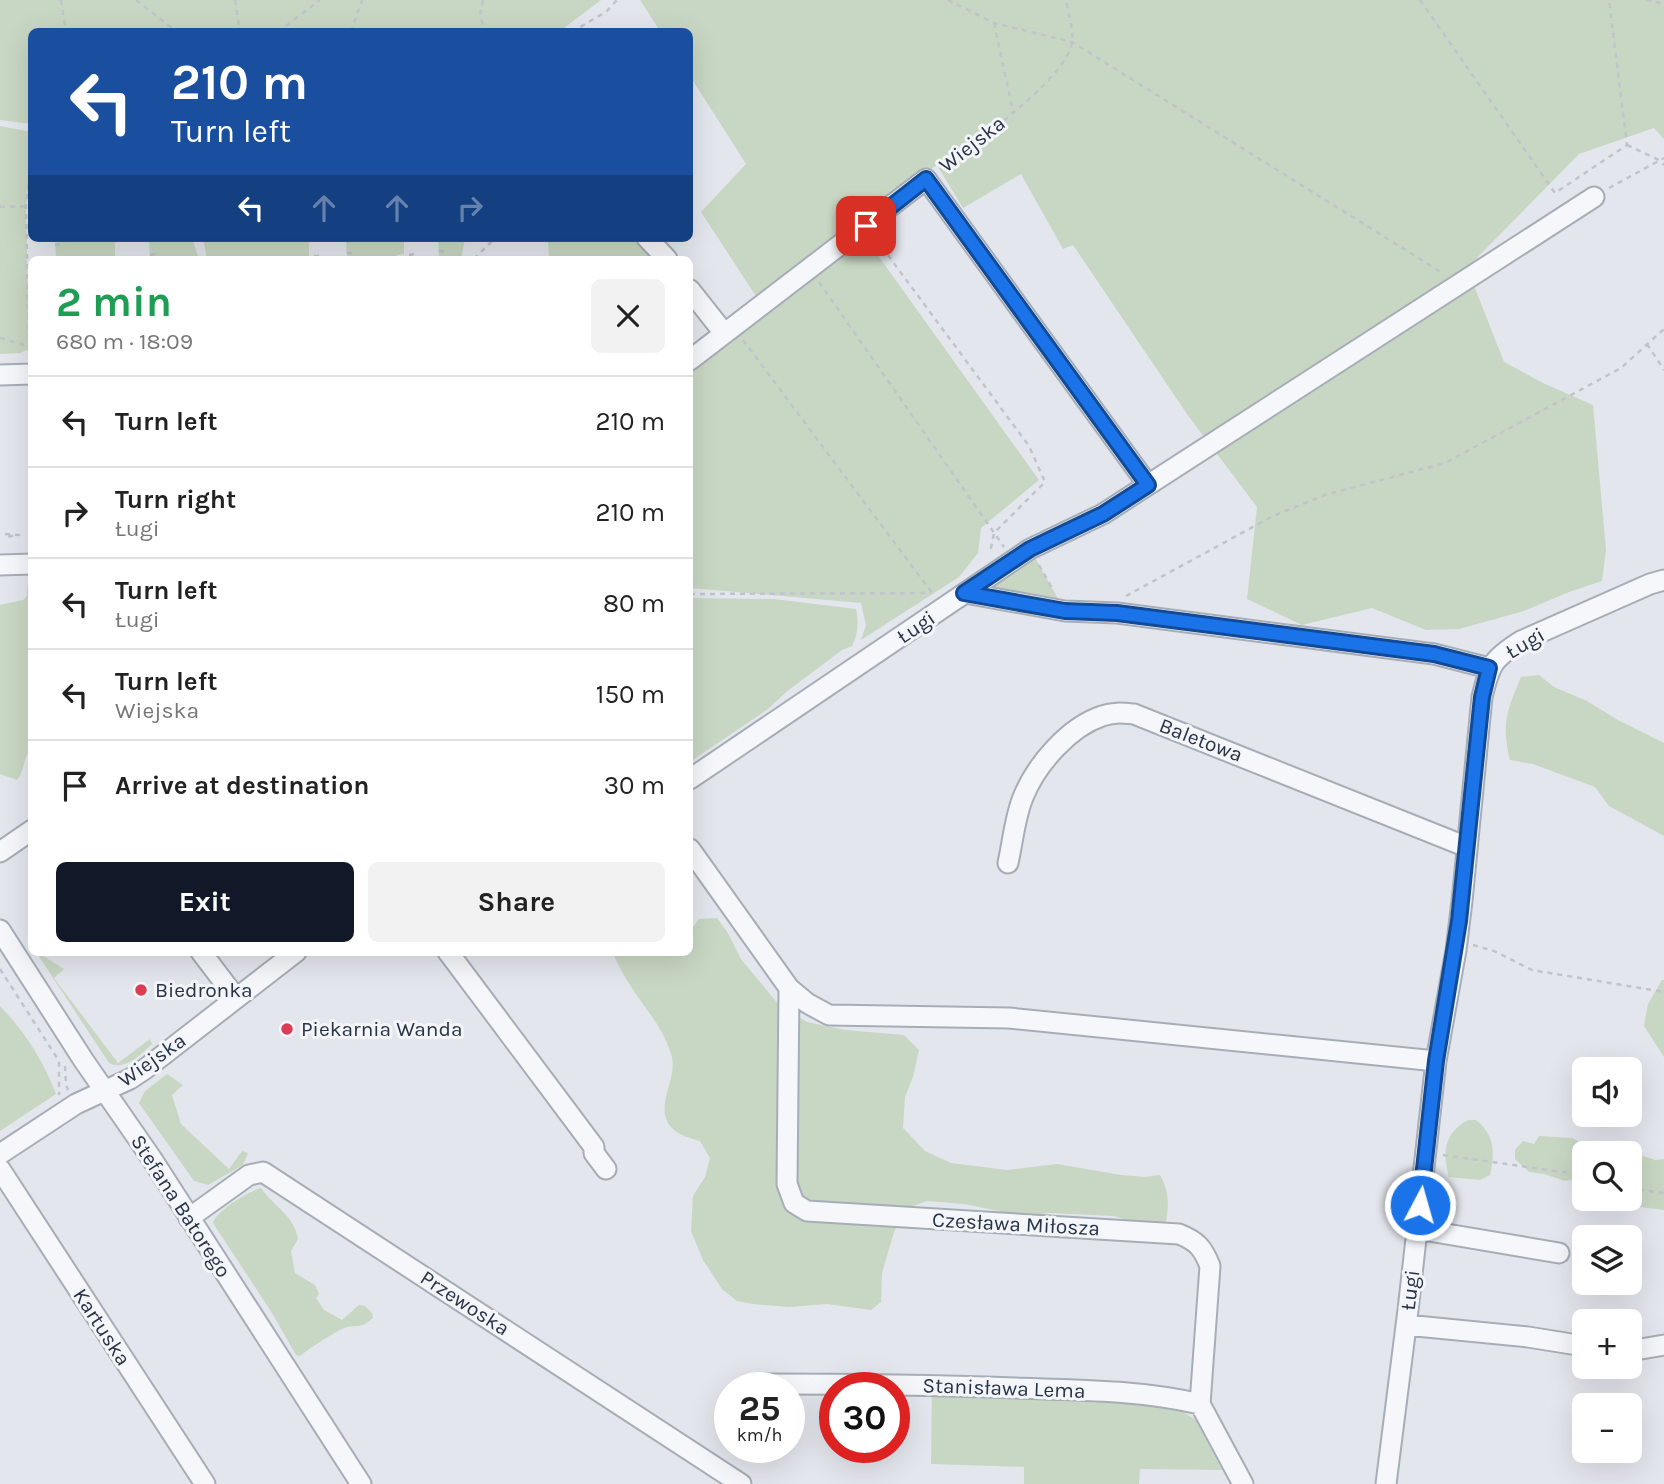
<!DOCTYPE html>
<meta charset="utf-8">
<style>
:root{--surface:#fff;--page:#f2f2f2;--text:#222;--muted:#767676;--line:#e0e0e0;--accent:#111827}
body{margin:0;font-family:Karla,sans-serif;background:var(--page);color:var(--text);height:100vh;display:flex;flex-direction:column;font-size:26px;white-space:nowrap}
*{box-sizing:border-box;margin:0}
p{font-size:23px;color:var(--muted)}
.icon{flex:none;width:38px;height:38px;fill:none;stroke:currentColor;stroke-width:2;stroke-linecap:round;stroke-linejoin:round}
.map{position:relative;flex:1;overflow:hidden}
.sheet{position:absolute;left:28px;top:256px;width:665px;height:700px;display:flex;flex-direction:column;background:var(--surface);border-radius:10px;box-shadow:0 7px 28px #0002}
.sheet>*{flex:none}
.hud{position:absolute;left:28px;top:28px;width:665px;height:214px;border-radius:10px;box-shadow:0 7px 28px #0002;background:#1a4fa0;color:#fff;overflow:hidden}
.fabs{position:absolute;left:1572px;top:1057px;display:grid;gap:14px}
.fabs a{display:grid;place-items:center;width:70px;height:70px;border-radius:10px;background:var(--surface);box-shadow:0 7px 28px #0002;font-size:35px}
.speed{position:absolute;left:714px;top:1372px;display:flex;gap:14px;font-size:35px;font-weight:700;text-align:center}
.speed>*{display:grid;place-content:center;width:91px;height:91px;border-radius:50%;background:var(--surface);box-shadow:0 7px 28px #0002;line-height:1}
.speed small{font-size:18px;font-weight:400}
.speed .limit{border:10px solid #d22;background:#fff;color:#111}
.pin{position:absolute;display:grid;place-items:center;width:60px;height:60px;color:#fff;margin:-30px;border-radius:14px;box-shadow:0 4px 10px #0006}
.me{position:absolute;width:77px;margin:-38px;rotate:6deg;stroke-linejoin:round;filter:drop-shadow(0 0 5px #0008)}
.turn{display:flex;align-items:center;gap:24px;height:147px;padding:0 28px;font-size:32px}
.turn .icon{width:91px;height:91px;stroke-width:2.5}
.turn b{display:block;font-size:49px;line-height:60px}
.lanes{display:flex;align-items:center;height:66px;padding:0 28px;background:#0003;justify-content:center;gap:35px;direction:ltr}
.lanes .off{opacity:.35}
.round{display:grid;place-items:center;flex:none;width:74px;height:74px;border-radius:10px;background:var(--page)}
.summary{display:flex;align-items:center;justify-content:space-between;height:119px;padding:0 28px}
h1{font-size:42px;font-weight:700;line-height:52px;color:#1e9e55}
.cta{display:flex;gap:14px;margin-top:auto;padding:14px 28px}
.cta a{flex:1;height:80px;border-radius:10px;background:var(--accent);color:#fff;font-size:28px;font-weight:700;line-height:80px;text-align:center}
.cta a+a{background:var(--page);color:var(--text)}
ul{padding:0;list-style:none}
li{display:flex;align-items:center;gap:21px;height:91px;padding:0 28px;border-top:2px solid var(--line)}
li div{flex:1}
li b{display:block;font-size:26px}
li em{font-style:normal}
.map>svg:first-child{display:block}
.green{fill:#c8d7c3}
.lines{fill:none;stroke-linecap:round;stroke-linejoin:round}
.minor-casing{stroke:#a7adb7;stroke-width:23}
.path{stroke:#c0c4cb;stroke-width:2.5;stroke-dasharray:5 5;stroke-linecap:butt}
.minor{stroke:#f6f7fa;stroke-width:19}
.route-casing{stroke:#114b97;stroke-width:18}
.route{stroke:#1a73e8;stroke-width:12}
.poi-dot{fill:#dc3d56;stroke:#f3f5f9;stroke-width:2.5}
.labels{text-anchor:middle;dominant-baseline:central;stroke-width:6;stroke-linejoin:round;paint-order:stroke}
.street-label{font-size:21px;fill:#283346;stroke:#f3f5f9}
.poi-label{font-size:21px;fill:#283346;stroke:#f3f5f9;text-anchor:start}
</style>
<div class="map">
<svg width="1664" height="1484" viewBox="0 0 1664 1484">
<rect width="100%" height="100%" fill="#e3e6ec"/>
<path class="green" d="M 0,0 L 601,0 L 560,31 L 32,32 L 31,124 L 0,120 Z
M 640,0 L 1664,0 L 1664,139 L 1654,128 L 1579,154 L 1467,268 L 1504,362 L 1543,383 L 1593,405 L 1606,550 L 1602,581 L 1569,592 L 1524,611 L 1459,629 L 1426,630 L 1372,608 L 1302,625 L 1247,599 L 1257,507 L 1187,414 L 1073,245 L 1063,249 L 1021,174 L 963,208 L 937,165 L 854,222 L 1039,480 L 981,528 L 978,553 L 959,577 L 861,640 L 866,625 L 861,603 L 690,588 L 690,373 L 767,313 L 701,212 L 746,164 L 690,76 L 690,32 L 660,31 Z
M 0,126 L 31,132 L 31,178 L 29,182 L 26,206 L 29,349 L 20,353 L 0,354 Z
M 55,238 L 115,238 L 115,259 L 56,259 Z
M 149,238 L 192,238 L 199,259 L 150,259 Z
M 203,238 L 309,238 L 309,259 L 207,259 Z
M 346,238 L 404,238 L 404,254 L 397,255 L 397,259 L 347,259 Z
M 438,238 L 465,238 L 461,259 L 439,259 Z
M 548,238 L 635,238 L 656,259 L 549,259 Z
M 1030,549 L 1065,611 L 965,593 Z
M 31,584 L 31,748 C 23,758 25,770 17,780 L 0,774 L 0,605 L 23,600 L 27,596 L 27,586 Z
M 690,598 L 774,599 L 856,609 C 859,622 858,634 852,646 L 842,650 L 786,692 L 768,709 L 690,762 Z
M 1539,675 L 1554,687 L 1587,701 L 1618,720 L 1664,743 L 1664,836 L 1609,806 L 1595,787 L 1533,764 L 1510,760 C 1501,723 1507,711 1521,677 Z
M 717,918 L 728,933 L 741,959 L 779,1005 L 807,1022 L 845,1030 L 904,1035 L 919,1050 L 913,1077 L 905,1097 L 903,1128 L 925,1151 L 951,1163 L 1007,1170 L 1057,1164 L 1121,1175 L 1145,1177 L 1160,1175 C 1169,1191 1169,1204 1166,1222 L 1147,1226 L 1114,1216 L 1050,1213 L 1024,1216 L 964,1204 L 927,1201 L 905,1209 L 894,1232 L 882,1273 L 881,1302 L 871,1310 L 827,1304 L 789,1307 L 753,1304 L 737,1301 L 722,1289 L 703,1260 L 691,1231 L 693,1196 L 705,1177 L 710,1158 L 700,1141 C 689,1138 674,1134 668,1123 C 656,1102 679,1076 671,1054 C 663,1027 645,1009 630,985 C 623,975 618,963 612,952 L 690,952 L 690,931 L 699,919 Z
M 40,954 L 64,969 L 54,978 L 118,1063 L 150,1039 L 152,1044 C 140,1055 126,1071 109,1063 L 38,955 Z
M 1662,980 L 1664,980 L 1664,1057 L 1644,1026 L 1648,1004 Z
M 0,1006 C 25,1032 43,1060 56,1094 L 0,1131 Z
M 167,1074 L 183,1085 L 172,1095 L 181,1124 L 229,1169 L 242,1151 L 248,1153 L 243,1165 L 208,1185 L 194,1181 L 139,1103 L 145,1091 Z
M 1468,1120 L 1476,1120 C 1495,1135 1495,1153 1490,1175 L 1480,1180 L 1449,1177 C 1442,1152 1444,1133 1468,1120 Z
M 1539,1136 L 1572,1138 L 1587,1145 L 1586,1153 L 1584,1153 L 1584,1162 L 1575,1179 L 1565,1181 L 1544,1174 L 1529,1172 L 1515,1159 L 1515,1150 L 1523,1141 L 1534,1144 Z
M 1605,1148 L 1633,1152 L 1655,1160 L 1664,1159 L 1664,1210 L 1616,1204 L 1608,1199 L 1629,1199 L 1629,1153 L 1598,1153 Z
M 261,1188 C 274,1207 294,1215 298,1239 L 291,1251 L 295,1273 L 315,1285 L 319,1294 L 316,1298 L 324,1310 L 342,1320 L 359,1305 L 365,1306 L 372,1313 L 373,1318 C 358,1332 354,1322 342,1329 C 327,1337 314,1345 300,1356 L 296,1355 L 272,1313 L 213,1223 C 216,1211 249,1191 261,1188 Z
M 932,1385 L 1172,1406 L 1195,1419 L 1222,1470 L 1140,1469 L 1139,1484 L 1024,1484 L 1024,1467 L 931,1464 Z"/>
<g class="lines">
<defs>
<path id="minor" d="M 647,238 L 667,259
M 690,290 L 724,333
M 690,360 L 926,179 L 1148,485
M 0,375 L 32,374
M 0,565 L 32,564
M 965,593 L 1065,611 L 1117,613 L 1434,654 L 1489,668
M 690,779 L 1030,549 L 1103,514 L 1594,197
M 690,849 L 789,988 L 807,1003 L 829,1015 L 1009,1018 L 1436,1061
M 0,852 L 32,830
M 1008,863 C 1013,841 1015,815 1024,795 C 1037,764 1069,727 1102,716 C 1113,712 1122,713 1134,714 L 1467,847
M 0,930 L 84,1061 L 152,1159 L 361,1484
M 201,952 L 236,998
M 448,952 L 594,1147 L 594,1153 L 606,1169
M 789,988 L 787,1184 L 794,1203 L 807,1211 L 1179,1234 C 1197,1241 1203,1248 1210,1266 L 1200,1404 L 1243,1484
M 0,1154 L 76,1104 L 130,1079 L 145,1069 L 296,952
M 0,1169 L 205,1484
M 189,1218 L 249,1175 L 263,1172 L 741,1484
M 1417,1229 L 1559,1253
M 1406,1325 L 1528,1337 L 1584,1346
M 1629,1351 L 1664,1345
M 764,1384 C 847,1384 931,1385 1015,1388 C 1077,1390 1139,1390 1200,1404
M 1386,1484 L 1408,1310 L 1436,1061 L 1456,950 L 1462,901 L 1482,697 C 1490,665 1492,659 1521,641 L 1650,584 L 1664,580"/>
</defs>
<use href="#minor" class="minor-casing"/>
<path class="path" d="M 61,0 L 66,32
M 136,0 L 177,32
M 235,0 L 240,32
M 483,0 L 480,15 L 485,32
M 948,0 L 994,23 L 1072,42 L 1444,274
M 1420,0 L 1555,193 L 1627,145 L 1609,0
M 1646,0 L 1664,4
M 994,23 L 1013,112
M 278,32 L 320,0
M 351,32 L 362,0
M 572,32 L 607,11 L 617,0
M 1627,145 L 1659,160 L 1664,165
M 940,169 C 971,145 1065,81 1072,43 C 1074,30 1068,13 1066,0
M 1609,188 L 1664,158
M 0,207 L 26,206
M 876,239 L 1029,446 L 1045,482 L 994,533 L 990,553
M 149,241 L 157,240
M 55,245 L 62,244
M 439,251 L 446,251
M 347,253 L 355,253
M 150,255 L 157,254
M 409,255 L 415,254
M 314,256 L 321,256
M 203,259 L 207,258
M 474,259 L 495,238
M 819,282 L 1004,547
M 0,338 L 22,344 L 29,349
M 743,340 L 932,593
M 1647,344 L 1664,370
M 29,349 L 26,206 L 29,182 L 32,178
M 5,534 L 19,535 L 5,537
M 1039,565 L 1053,590
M 690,594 L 931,593
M 1126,596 L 1273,516 L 1325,495 L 1445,463 L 1621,368 L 1664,329
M 1473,945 L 1494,951 L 1532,970 L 1664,992
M 0,969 L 59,1061 L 59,1095
M 65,1066 L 66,1085 L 68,1090
M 1443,1155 L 1584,1175
M 1629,1188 L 1664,1193"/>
<use href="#minor" class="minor"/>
</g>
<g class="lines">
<defs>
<path id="route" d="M 866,226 L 926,179 L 1148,485 L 1103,514 L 1030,549 L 964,593 L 1065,611 L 1117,613 L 1434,654 L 1489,668 L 1482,697 L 1459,921 L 1436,1061 L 1420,1205"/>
</defs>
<use href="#route" class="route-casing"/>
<use href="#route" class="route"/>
</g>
<g class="poi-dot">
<circle cx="141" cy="990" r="7"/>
<circle cx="287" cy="1029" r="7"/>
</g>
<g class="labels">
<g class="street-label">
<text transform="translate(972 144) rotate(-38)">Wiejska</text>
<text transform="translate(916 627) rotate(-34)">Ługi</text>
<text transform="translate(1525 643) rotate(-30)">Ługi</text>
<text transform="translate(1201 740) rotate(21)">Baletowa</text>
<text transform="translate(152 1060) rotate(-35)">Wiejska</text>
<text transform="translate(181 1206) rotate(57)">Stefana Batorego</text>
<text transform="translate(1016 1224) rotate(3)">Czesława Miłosza</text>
<text transform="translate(1410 1290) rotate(-83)">Ługi</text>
<text transform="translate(465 1303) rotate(33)">Przewoska</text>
<text transform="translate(102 1327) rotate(57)">Kartuska</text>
<text transform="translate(1004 1388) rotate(2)">Stanisława Lema</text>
</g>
<g class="poi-label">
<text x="155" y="990">Biedronka</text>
<text x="301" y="1029">Piekarnia Wanda</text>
</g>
</g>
</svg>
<div class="fabs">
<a><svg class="icon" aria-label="sound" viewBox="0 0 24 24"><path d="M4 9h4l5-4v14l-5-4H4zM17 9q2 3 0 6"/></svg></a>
<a><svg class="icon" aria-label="search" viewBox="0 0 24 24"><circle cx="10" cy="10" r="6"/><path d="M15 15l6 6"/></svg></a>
<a><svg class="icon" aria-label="layers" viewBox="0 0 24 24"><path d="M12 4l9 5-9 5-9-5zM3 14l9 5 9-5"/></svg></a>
<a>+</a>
<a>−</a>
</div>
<div class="speed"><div>25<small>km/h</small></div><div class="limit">30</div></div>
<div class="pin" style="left:866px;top:226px;background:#d93025"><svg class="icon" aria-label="arrive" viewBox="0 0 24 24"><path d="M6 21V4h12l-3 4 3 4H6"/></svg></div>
<svg class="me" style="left:1420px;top:1205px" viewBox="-20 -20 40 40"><circle r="17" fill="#1a73e8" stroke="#fff" stroke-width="3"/><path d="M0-11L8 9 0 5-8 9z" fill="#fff"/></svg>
<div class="hud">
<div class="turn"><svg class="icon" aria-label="left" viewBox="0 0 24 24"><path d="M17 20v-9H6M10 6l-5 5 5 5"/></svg><div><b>210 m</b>Turn left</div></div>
<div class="lanes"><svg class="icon" aria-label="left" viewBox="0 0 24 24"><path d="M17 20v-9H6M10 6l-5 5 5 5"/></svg><svg class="icon off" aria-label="ahead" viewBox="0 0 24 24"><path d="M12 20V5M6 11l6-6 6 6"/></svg><svg class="icon off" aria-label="ahead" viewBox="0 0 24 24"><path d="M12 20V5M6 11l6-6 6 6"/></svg><svg class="icon off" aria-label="right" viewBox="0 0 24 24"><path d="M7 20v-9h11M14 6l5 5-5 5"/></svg></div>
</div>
<section class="sheet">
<div class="summary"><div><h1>2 min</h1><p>680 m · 18:09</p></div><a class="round"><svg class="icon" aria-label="close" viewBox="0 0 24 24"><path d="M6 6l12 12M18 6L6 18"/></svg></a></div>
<ul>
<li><svg class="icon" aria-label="left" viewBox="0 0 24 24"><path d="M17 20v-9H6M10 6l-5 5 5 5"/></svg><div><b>Turn left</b></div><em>210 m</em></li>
<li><svg class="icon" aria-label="right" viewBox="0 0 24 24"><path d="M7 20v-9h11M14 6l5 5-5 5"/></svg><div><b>Turn right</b><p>Ługi</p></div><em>210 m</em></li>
<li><svg class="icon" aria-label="left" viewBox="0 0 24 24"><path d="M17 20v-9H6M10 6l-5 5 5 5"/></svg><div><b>Turn left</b><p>Ługi</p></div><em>80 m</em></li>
<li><svg class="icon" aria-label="left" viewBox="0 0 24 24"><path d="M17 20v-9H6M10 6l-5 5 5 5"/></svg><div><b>Turn left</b><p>Wiejska</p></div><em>150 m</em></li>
<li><svg class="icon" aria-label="arrive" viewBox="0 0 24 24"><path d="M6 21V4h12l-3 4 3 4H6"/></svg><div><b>Arrive at destination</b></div><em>30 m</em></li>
</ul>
<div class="cta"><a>Exit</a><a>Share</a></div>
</section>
</div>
